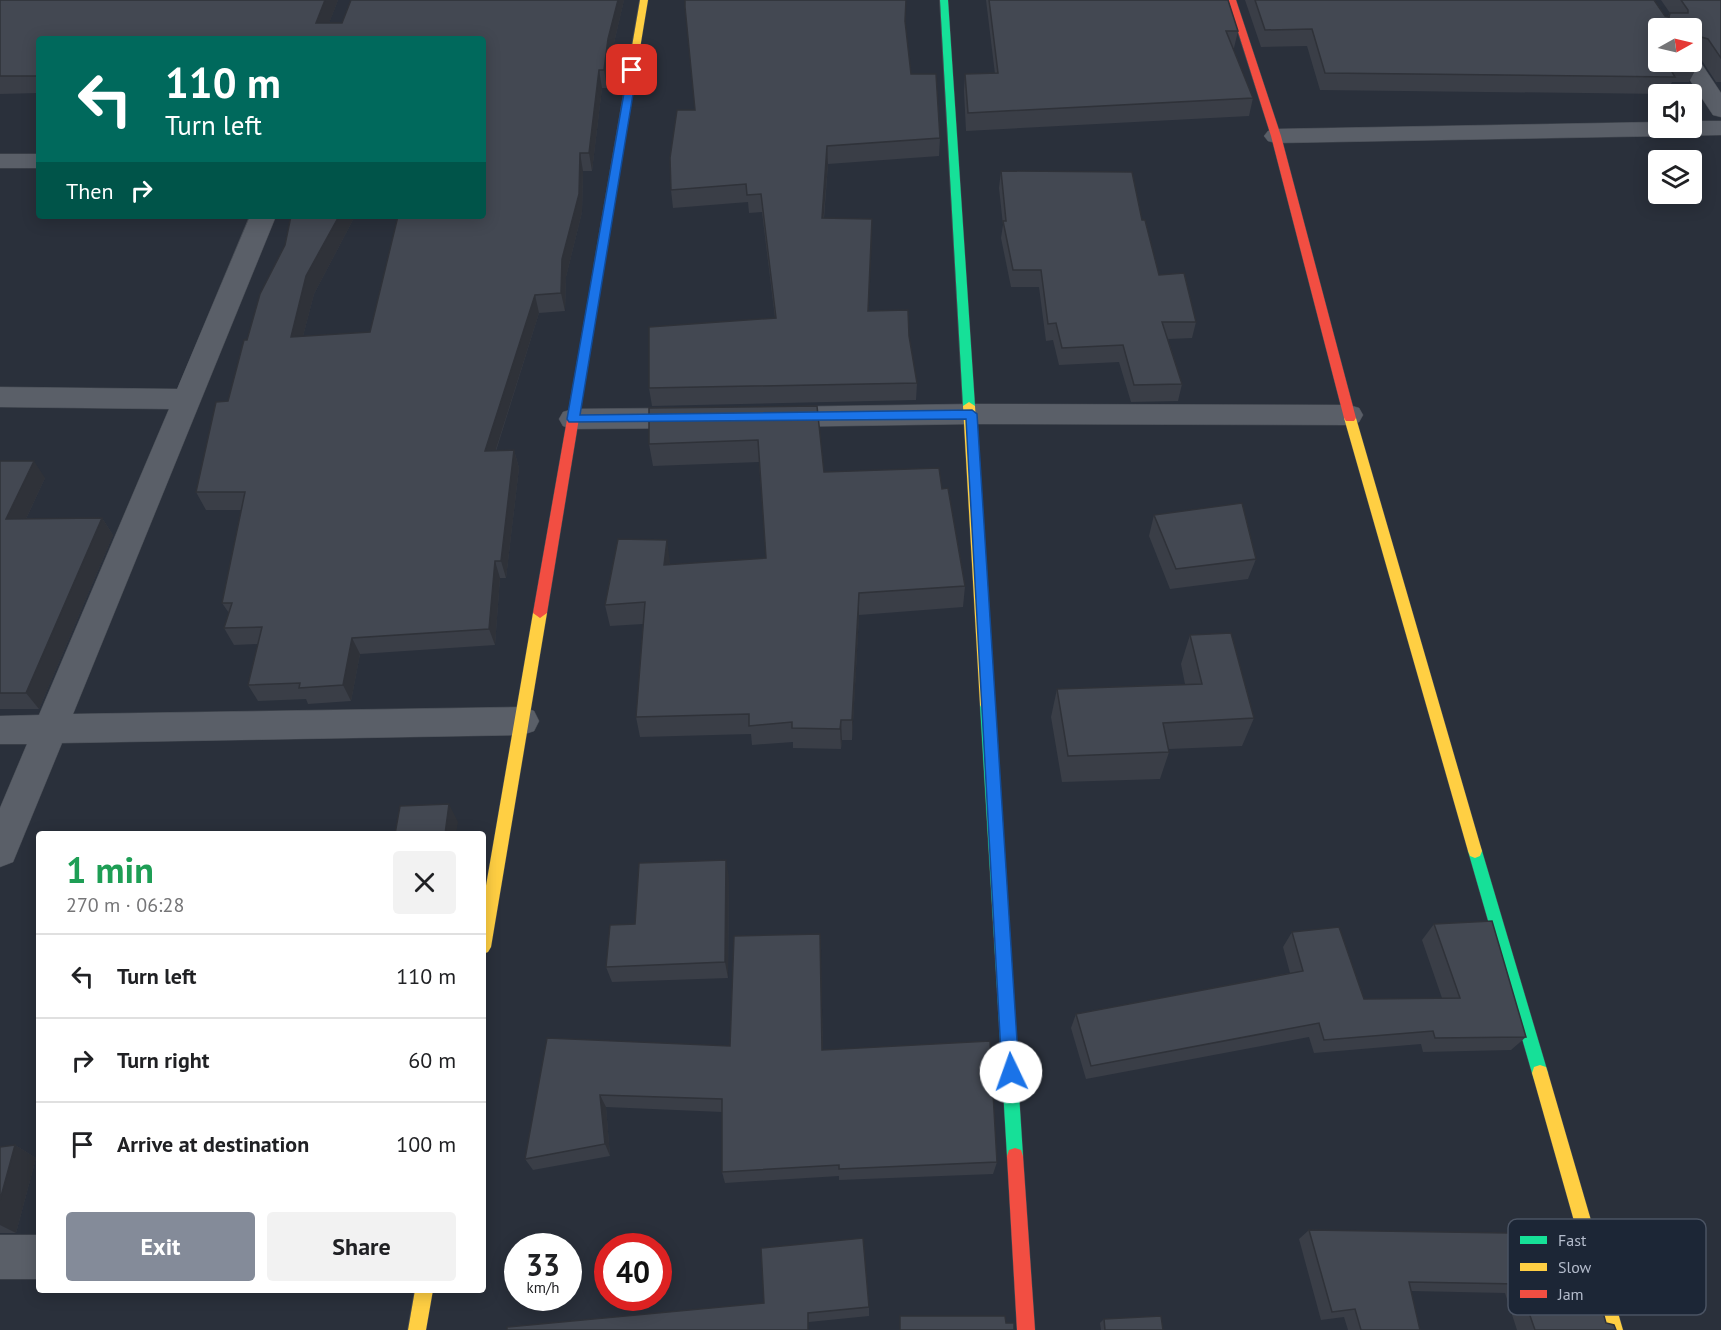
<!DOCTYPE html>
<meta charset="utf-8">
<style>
:root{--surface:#fff;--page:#f2f2f2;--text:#202124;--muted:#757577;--line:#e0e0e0;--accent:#848b99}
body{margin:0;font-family:"PT Sans",sans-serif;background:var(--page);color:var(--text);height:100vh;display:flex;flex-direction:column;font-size:22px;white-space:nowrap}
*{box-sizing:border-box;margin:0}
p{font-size:20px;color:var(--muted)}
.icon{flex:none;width:33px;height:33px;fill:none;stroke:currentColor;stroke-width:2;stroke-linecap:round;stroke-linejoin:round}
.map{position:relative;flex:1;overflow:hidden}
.panel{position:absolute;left:36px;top:831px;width:450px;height:462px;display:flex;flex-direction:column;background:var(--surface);border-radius:6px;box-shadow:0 3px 15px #0003}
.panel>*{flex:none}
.top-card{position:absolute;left:36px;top:36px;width:450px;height:183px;border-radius:6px;box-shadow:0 3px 15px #0003;background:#00695c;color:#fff;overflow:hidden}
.needle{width:39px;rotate:82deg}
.controls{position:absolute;left:1648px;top:18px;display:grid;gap:12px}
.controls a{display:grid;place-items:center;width:54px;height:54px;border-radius:6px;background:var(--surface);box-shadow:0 3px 15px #0003;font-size:30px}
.speed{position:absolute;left:504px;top:1233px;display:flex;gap:12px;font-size:30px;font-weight:700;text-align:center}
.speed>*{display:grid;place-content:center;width:78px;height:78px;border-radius:50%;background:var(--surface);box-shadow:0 3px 15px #0003;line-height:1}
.speed small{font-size:15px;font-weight:400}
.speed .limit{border:9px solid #d22;background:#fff;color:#111}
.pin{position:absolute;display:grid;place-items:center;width:51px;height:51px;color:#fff;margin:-26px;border-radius:12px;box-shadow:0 3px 9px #0006}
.me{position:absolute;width:66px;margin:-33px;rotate:357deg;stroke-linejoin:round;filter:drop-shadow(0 0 4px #0008)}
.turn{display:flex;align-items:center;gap:21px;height:126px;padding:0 30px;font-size:27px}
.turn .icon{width:78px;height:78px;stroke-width:2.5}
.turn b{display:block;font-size:42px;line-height:51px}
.then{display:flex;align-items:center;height:57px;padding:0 30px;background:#0003;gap:12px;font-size:22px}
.round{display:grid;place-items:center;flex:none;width:63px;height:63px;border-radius:6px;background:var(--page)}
.overview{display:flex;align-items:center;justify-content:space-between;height:102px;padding:0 30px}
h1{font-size:36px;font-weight:600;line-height:45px;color:#1e9e55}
.cta{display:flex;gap:12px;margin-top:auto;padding:12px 30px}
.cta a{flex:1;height:69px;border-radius:6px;background:var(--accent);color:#fff;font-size:24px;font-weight:600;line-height:69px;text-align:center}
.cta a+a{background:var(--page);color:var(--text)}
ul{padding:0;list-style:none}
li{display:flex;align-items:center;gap:18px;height:84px;padding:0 30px;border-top:2px solid var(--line)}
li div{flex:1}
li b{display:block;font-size:22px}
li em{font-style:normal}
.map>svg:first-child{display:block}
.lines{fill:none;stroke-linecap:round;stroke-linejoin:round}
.street-casing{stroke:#464b53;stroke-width:1}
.fast-casing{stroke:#464b53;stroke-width:1}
.slow-casing{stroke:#464b53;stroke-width:1}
.jam-casing{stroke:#464b53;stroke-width:1}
.street{fill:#5a5f68;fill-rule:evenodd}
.fast{fill:#16e098;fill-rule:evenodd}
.slow{fill:#ffcf43;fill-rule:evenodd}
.jam{fill:#f24e42;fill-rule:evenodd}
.wall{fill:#3a3e47}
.shaded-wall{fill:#2f3239}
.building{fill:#434852;stroke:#2f3239;stroke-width:1.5}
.route{fill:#1a73e8;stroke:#114b97;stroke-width:1.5}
.key{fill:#1c2636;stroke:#4a5363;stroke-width:1.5}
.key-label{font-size:16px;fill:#b4bccc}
</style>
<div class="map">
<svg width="1721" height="1330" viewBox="0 0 1721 1330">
<rect width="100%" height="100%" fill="#2a303b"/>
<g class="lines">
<defs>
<path id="street" d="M 1692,56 L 1697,57 L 1721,93 L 1721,117 L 1713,115 L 1678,62 L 1692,62 Z
M 1692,121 L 1721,121 L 1721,135 L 1276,143 L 1268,141 L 1264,136 L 1268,131 L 1276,129 L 1659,122 L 1659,128 L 1692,128 Z
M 0,154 L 39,154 L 39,168 L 0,168 Z
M 250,216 L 276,216 L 73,714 L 522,707 L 534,711 L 539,721 L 534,731 L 522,735 L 62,743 L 13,862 L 0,867 L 0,808 L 27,744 L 0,744 L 0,716 L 39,715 L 169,409 L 0,407 L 0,387 L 177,389 Z
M 972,404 L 1349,405 L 1359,408 L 1363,415 L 1359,422 L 1349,425 L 972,424 L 773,427 L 763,424 L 759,417 L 763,410 L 773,407 Z
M 694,408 L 704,411 L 708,418 L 704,425 L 694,428 L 573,429 L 563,426 L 559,419 L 563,412 L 573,409 Z
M 0,1235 L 39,1235 L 39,1279 L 0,1279 Z"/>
<path id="fast" d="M 940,0 L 948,0 L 975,406 L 969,410 L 963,406 Z
M 987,699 L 992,701 L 994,705 L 1023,1156 L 1021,1162 L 1015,1164 L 1009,1162 L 1007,1156 L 980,705 L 982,701 Z
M 1475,844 L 1480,846 L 1482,851 L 1548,1073 L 1546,1079 L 1540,1081 L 1534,1079 L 1532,1073 L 1468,851 L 1470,846 Z"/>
<path id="slow" d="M 640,0 L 648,0 L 604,266 L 599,269 L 594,266 Z
M 969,402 L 975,406 L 994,705 L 992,709 L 982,709 L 980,705 L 963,406 Z
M 1350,414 L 1356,418 L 1482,851 L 1480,856 L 1475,858 L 1470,856 L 1468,851 L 1344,418 Z
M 540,608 L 547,613 L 491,947 L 488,952 L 483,954 L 483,903 L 533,613 Z
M 1540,1065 L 1546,1067 L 1548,1073 L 1623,1330 L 1605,1330 L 1532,1073 L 1534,1067 Z
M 415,1290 L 433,1290 L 426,1330 L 408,1330 Z"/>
<path id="jam" d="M 1228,0 L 1236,0 L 1281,136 L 1356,418 L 1354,421 L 1346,421 L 1344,418 L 1271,136 Z
M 599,263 L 604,266 L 547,613 L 540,618 L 533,613 L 594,266 Z
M 1015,1148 L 1021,1150 L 1023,1156 L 1035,1330 L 1017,1330 L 1007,1156 L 1009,1150 Z"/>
</defs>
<use href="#street" class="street-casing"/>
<use href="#fast" class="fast-casing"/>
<use href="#slow" class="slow-casing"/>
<use href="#jam" class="jam-casing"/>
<use href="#street" class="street"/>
<use href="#fast" class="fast"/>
<use href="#slow" class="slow"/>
<use href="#jam" class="jam"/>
</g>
<path class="wall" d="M 0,0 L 338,0 L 329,23 L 342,23 L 351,0 L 624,0 L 611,56 L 607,88 L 602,88 L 592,171 L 583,171 L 582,212 L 566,277 L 565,311 L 539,313 L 496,451 L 514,450 L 519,468 L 506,578 L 500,578 L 495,645 L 360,654 L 351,701 L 308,704 L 306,699 L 258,701 L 248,685 L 258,644 L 234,645 L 224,628 L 229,613 L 222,603 L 242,510 L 206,510 L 196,492 L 216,402 L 228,401 L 244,340 L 247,340 L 260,294 L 285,245 L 291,216 L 355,216 L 314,294 L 303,336 L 370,332 L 398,216 L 483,216 L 483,39 L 39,39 L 39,93 L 0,94 Z
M 986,0 L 1228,0 L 1238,31 L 1234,48 L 1232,48 L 1253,98 L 1249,116 L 966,131 L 964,91 L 965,74 L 995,74 Z
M 1245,0 L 1654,0 L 1665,16 L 1668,16 L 1670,13 L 1661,0 L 1721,0 L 1721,82 L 1716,82 L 1699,56 L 1693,54 L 1692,55 L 1692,28 L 1659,28 L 1698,65 L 1689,82 L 1672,82 L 1666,94 L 1320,90 L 1307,46 L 1261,47 Z
M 905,21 L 911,74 L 940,138 L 939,156 L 828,164 L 824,218 L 872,219 L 868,311 L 909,336 L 917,383 L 916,400 L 652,406 L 649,388 L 775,318 L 762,212 L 749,213 L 748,202 L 673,208 L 671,190 L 695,110 Z
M 1001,171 L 1142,220 L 1159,275 L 1196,322 L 1192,338 L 1168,339 L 1182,384 L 1178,401 L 1131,402 L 1119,362 L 1059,365 L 1053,340 L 1046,341 L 1039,287 L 1011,287 L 1001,238 L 1003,225 L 999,188 Z
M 817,406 L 824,472 L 942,489 L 965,586 L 963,607 L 859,615 L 852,740 L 842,740 L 841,749 L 793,748 L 793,742 L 752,745 L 751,734 L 640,737 L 636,717 L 643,624 L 610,626 L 605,605 L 670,562 L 670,565 L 766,558 L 759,462 L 653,466 L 649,444 Z
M 0,461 L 45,478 L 26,519 L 102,518 L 113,535 L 39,709 L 0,709 Z
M 1154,515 L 1256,559 L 1248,579 L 1170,589 L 1149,536 Z
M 1190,635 L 1254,718 L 1242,746 L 1169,749 L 1169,752 L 1160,779 L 1062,782 L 1051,717 L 1057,689 L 1185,684 L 1181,664 Z
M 729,877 L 728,978 L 612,982 L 606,967 L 635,924 Z
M 1434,924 L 1526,1037 L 1511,1050 L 1423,1052 L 1421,1044 L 1314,1053 L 1309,1037 L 1086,1079 L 1071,1028 L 1076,1014 L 1290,973 L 1283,947 L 1292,932 L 1364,999 L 1442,998 L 1422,940 Z
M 820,934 L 823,1050 L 997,1162 L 993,1174 L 839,1180 L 839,1176 L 725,1183 L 722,1172 L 722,1112 L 606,1107 L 610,1156 L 533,1170 L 525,1159 L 547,1038 L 730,1046 Z
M 15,1145 L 36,1158 L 16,1233 L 0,1233 L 0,1147 Z
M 1309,1230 L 1581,1234 L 1606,1323 L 1616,1330 L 1517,1330 L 1505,1293 L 1411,1291 L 1420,1330 L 1348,1330 L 1344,1317 L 1321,1320 L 1299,1239 Z
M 869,1307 L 869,1316 L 809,1322 L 507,1330 Z
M 1104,1319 L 1163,1330 L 1101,1330 L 1100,1323 Z"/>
<path class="shaded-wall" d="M 325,0 L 338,0 L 323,39 L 316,23 Z
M 618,0 L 624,0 L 611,56 L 607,88 L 604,70 L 608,39 Z
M 1692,43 L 1699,43 L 1692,55 Z
M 599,70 L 602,88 L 592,171 L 589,153 Z
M 827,146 L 828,164 L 822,236 L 822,218 Z
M 580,153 L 583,171 L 582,212 L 566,277 L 565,311 L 561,293 L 562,259 Z
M 339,216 L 355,216 L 314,294 L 298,355 L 291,337 L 306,276 Z
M 872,219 L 872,237 L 868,329 L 868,311 Z
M 535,295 L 539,313 L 490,468 L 485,451 Z
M 514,450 L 519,468 L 506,578 L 501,561 Z
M 34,461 L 45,478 L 18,536 L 6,519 Z
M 102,518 L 113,535 L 39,709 L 26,693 Z
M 667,540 L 670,562 L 667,587 L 664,565 Z
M 495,561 L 500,578 L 495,645 L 489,629 Z
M 859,593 L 859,615 L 852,740 L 852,720 Z
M 352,638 L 360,654 L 351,701 L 343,685 Z
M 841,720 L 842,740 L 841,749 L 840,729 Z
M 449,804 L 458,822 L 456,834 L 445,834 Z
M 726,860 L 729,877 L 728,978 L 725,962 Z
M 820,934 L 821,950 L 823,1064 L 822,1050 Z
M 600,1095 L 606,1107 L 610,1156 L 605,1144 Z
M 15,1145 L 36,1158 L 16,1233 L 0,1225 L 0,1200 Z"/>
<path class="building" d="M 0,0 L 325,0 L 316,23 L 342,23 L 351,0 L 618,0 L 608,39 L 604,70 L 599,70 L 589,153 L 580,153 L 579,194 L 562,259 L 561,293 L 535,295 L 485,451 L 514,450 L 501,561 L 495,561 L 489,629 L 352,638 L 343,685 L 299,688 L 300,683 L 248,685 L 262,627 L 224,628 L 232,603 L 222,603 L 245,492 L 196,492 L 216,402 L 228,401 L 244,340 L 247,340 L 260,294 L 285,245 L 291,216 L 339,216 L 306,276 L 291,337 L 370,332 L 398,216 L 483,216 L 483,39 L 39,39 L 39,76 L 0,76 Z
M 685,0 L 906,0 L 905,21 L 911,74 L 936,74 L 940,138 L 827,146 L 822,218 L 872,219 L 868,311 L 908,310 L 909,336 L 917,383 L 649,388 L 649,327 L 776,318 L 761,194 L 747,195 L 746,184 L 671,190 L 670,158 L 677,110 L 695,110 L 685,7 Z
M 989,0 L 1228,0 L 1238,31 L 1226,31 L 1253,98 L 968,113 L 965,74 L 998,73 Z
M 1255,0 L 1654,0 L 1665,16 L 1669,17 L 1670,13 L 1688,13 L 1688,10 L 1681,0 L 1721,0 L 1721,58 L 1708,39 L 1701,37 L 1699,43 L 1692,43 L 1692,28 L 1659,28 L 1659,62 L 1692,62 L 1692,56 L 1698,65 L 1668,65 L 1675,77 L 1325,73 L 1312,29 L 1265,30 Z
M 1001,171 L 1132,172 L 1142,220 L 1145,220 L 1159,275 L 1184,273 L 1196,322 L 1162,322 L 1182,384 L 1134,385 L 1123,345 L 1062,348 L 1056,323 L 1048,324 L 1041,270 L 1013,270 L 1003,221 L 1006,221 Z
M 817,406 L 824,472 L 939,468 L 942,489 L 948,488 L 965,586 L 859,593 L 852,720 L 841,720 L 840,729 L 792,728 L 792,722 L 749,726 L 749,714 L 636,717 L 645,602 L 605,605 L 618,539 L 667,540 L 664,565 L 766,558 L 758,440 L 649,444 L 649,408 Z
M 0,461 L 34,461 L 6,519 L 102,518 L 26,693 L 0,693 Z
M 1242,503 L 1256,559 L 1176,569 L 1154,515 Z
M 1231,633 L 1254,718 L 1163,723 L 1169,752 L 1068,756 L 1057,689 L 1202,684 L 1190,635 Z
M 449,804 L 445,834 L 395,834 L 400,806 Z
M 726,860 L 725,962 L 606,967 L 610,925 L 635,924 L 639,863 Z
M 1492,921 L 1526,1037 L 1435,1038 L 1433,1031 L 1324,1040 L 1319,1023 L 1091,1066 L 1076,1014 L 1303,971 L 1292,932 L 1339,927 L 1364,999 L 1460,998 L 1434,924 Z
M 820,934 L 822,1050 L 990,1041 L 997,1162 L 839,1169 L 839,1165 L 722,1172 L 722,1099 L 600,1095 L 605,1144 L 525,1159 L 547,1038 L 730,1046 L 734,936 Z
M 15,1145 L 0,1200 L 0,1147 Z
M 1309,1230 L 1581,1234 L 1606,1323 L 1614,1325 L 1616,1330 L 1535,1330 L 1519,1284 L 1409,1282 L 1420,1330 L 1361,1330 L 1355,1309 L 1332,1312 Z
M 863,1238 L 869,1307 L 808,1313 L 808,1330 L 507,1330 L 507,1327 L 764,1303 L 761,1248 Z
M 900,1316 L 1005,1316 L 1006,1323 L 1014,1323 L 1014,1330 L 900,1330 Z
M 1161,1316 L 1163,1330 L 1105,1330 L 1104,1319 Z"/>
<path class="route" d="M 632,67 L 637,70 L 580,415 L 972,410 L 977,414 L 1019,1072 L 1017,1077 L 1011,1080 L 1005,1077 L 1002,1072 L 966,419 L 569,422 L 567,419 L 628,70 Z"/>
<rect x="1508" y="1219" width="198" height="96" rx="9" class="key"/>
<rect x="1520" y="1236" width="27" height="8" fill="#16e098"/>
<rect x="1520" y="1263" width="27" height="8" fill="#ffcf43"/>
<rect x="1520" y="1290" width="27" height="8" fill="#f24e42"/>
<g class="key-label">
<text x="1558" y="1246">Fast</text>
<text x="1558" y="1273">Slow</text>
<text x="1558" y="1300">Jam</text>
</g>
</svg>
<div class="controls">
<a><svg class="needle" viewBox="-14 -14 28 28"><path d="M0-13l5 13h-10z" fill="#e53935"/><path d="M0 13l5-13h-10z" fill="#757577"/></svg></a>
<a><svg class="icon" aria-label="sound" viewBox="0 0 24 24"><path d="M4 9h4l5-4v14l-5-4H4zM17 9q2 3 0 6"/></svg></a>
<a><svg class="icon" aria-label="layers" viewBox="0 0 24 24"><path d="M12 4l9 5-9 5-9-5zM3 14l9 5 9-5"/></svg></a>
</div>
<div class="speed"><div>33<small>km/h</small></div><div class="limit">40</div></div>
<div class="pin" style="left:632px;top:70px;background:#d93025"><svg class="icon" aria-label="arrive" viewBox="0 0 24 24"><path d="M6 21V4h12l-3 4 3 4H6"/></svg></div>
<svg class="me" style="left:1011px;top:1072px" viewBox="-20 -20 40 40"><circle r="19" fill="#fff"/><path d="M0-13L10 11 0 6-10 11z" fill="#1a73e8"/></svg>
<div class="top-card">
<div class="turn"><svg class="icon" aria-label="left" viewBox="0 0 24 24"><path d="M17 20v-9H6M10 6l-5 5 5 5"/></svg><div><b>110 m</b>Turn left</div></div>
<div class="then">Then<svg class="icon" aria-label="right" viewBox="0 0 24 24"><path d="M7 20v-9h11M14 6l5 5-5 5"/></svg></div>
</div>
<section class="panel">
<div class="overview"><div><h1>1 min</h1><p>270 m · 06:28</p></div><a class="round"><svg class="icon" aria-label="close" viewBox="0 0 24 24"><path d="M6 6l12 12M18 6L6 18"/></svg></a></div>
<ul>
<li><svg class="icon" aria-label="left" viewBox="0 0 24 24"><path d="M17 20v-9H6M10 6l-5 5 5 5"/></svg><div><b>Turn left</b></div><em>110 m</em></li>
<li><svg class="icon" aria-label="right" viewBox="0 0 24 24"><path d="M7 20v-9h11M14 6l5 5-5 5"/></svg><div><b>Turn right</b></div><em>60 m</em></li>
<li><svg class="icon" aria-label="arrive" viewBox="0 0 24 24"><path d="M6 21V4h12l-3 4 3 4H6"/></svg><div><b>Arrive at destination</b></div><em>100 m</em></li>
</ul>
<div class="cta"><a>Exit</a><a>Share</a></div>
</section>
</div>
